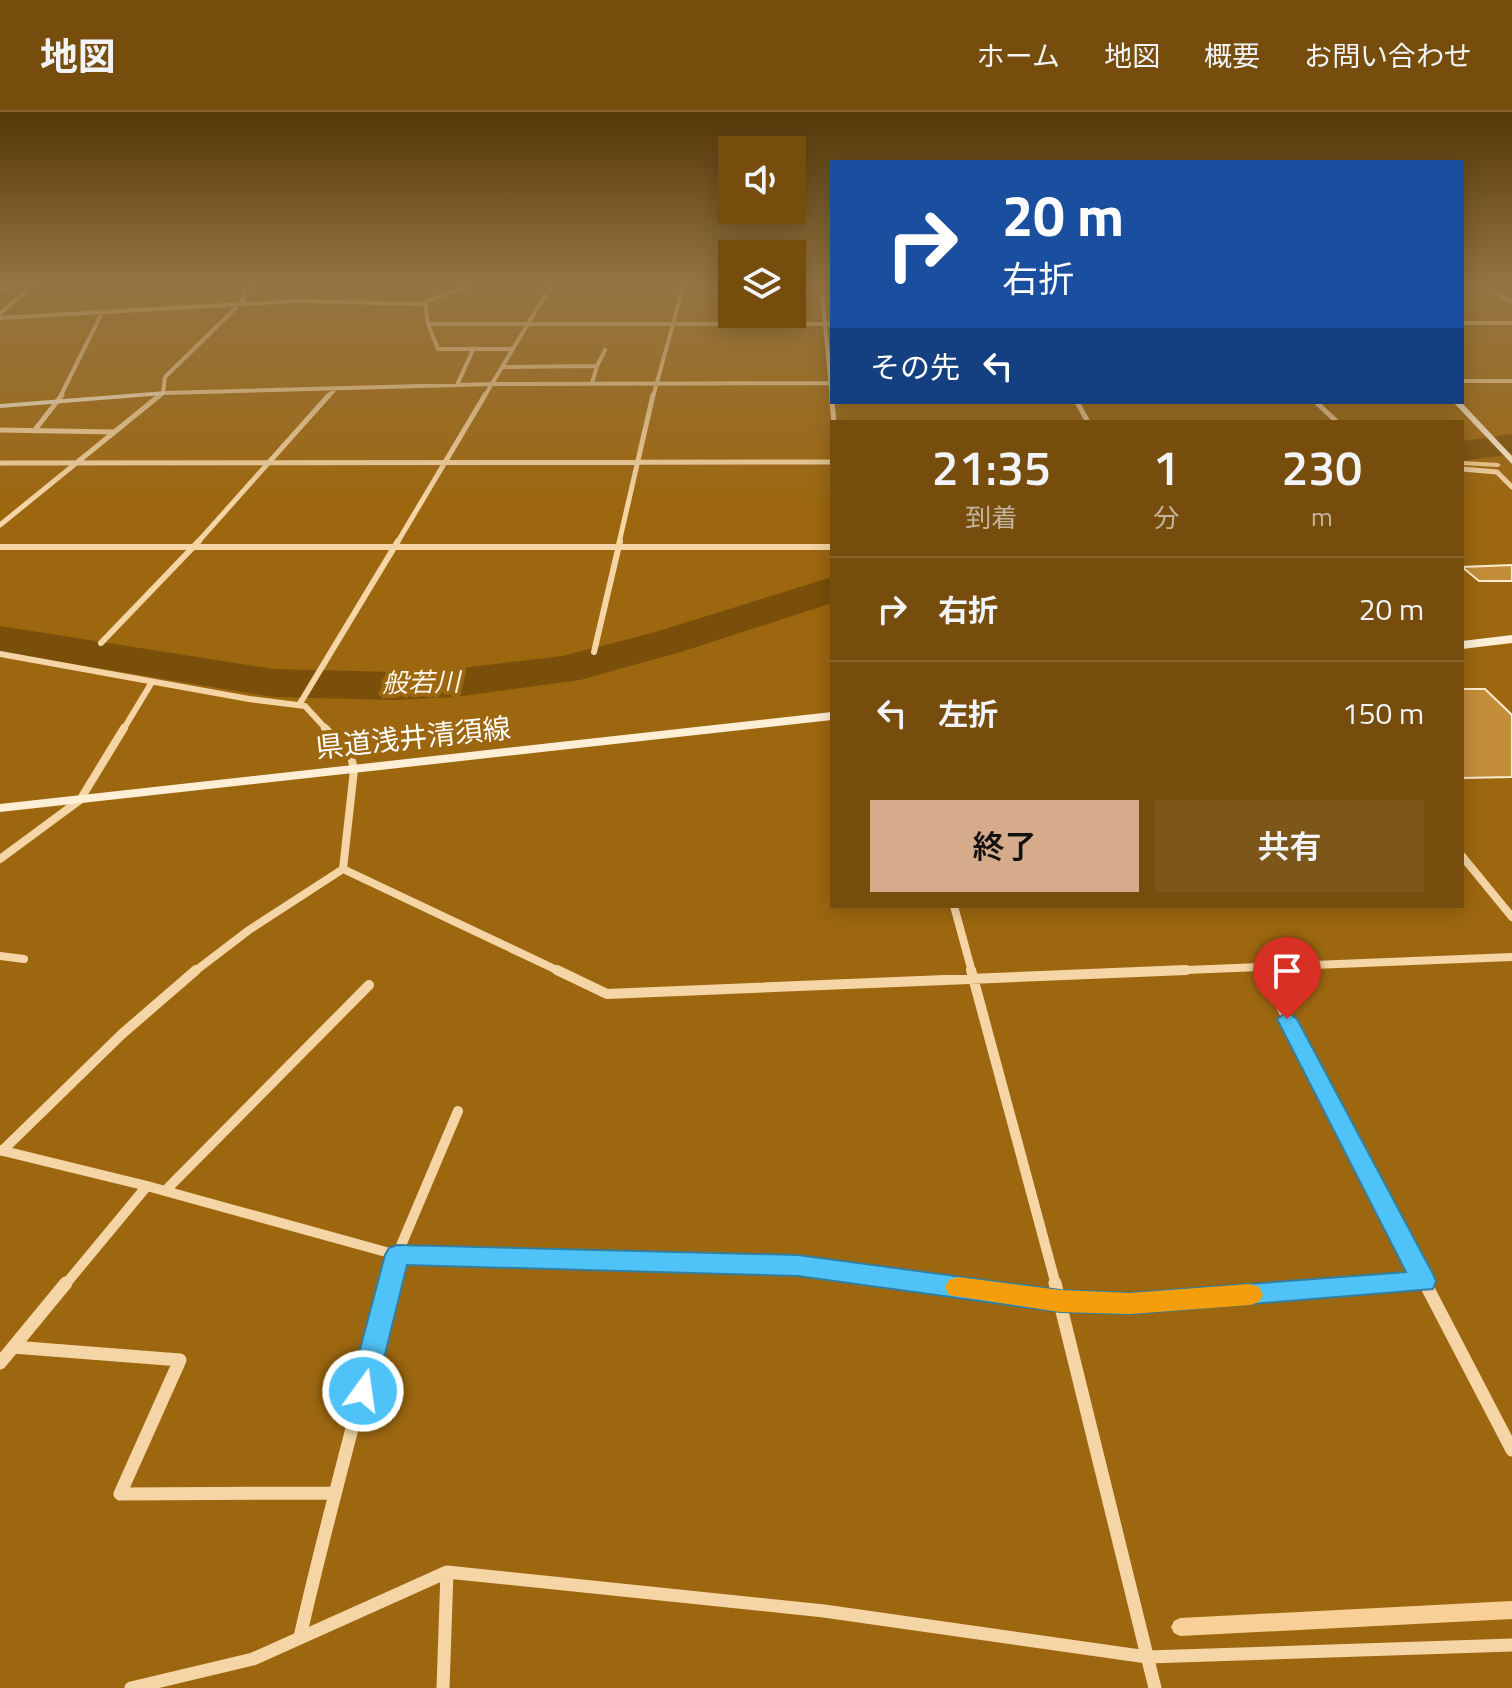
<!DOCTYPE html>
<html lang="ja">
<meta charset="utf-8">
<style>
:root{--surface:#764d0c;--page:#7d571a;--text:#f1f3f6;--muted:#c2b49d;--line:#87642d;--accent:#d6ab8b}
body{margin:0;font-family:"Titillium Web","Noto Sans JP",sans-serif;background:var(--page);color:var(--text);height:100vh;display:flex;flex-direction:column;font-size:30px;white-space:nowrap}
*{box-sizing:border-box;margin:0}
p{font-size:26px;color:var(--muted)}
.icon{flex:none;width:44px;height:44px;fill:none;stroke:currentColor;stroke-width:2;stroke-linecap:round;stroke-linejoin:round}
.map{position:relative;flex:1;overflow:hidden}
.side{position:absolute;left:830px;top:308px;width:634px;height:488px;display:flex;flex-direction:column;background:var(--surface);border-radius:0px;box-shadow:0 4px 20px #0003}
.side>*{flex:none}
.guide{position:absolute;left:830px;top:48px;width:634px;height:244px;border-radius:0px;box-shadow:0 4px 20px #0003;background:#1a4fa0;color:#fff;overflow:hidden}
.controls{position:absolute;left:718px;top:24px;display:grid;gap:16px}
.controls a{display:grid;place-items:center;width:88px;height:88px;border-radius:0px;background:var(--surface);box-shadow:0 4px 20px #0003;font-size:40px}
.pin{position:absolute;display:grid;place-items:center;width:68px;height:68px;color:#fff;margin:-82px -34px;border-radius:50% 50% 50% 0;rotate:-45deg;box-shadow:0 0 8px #0007}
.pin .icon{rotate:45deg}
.me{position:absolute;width:88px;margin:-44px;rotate:14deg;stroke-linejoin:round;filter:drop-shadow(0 0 6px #0008)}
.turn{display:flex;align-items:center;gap:28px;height:168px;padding:0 40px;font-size:36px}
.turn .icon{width:104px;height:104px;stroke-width:2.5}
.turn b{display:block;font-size:56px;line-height:68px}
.then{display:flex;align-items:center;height:76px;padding:0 40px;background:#0003;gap:16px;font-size:30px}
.eta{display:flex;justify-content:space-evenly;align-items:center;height:136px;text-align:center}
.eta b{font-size:48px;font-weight:600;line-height:56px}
.cta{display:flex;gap:16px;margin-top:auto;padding:16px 40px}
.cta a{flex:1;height:92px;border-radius:0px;background:var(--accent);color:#111;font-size:32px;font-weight:600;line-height:92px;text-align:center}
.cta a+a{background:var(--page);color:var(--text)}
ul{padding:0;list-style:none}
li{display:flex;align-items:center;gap:24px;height:104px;padding:0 40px;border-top:2px solid var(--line)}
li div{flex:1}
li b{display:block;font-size:30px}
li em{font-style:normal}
header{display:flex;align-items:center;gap:48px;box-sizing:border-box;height:112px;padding:0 40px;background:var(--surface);border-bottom:2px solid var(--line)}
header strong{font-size:38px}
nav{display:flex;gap:44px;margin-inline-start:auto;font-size:28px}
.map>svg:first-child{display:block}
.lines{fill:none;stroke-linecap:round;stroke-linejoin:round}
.stream{fill:#f8d097;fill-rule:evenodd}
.river{fill:#794f09;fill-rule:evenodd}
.building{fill:#c48d39;stroke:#feebce;stroke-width:2}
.street-far5{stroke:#f5d5a5;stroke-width:4}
.street-far4{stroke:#f5d5a5;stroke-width:5}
.street-far3{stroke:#f5d5a5;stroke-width:6}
.street-far2{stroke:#f5d5a5;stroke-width:8}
.street-far1{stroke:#f5d5a5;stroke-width:10}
.street{stroke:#f5d5a5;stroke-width:13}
.secondary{fill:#feeed6;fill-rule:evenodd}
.route{fill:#4fc3f7;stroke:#337fa1;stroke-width:2}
.slow{fill:#f59e0b}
.labels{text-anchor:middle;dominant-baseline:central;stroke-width:8;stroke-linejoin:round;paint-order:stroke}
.far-water-label{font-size:26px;font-style:italic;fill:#fef7ec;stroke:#9d6710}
.street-label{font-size:28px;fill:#fff;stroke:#9d6710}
</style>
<header>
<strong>地図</strong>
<nav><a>ホーム</a><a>地図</a><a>概要</a><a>お問い合わせ</a></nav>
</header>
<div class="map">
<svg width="1512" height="1576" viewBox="0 0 1512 1576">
<rect width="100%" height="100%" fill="#9d6710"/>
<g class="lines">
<path class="stream" d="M 1462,349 L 1498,351 L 1501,353 L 1498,355 L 1462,353 Z
M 1512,1489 L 1512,1507 L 1180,1524 L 1174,1521 L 1171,1515 L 1174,1509 L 1180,1506 Z"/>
<path class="river" d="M 1512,322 L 1512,342 L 1462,349 L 1462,329 Z
M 832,465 L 832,491 L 684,539 L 580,568 L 455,585 L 395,588 L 273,585 L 0,540 L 0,514 L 273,557 L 395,560 L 455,557 L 562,544 L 652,521 Z"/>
</g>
<path class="building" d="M 1512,453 L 1512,469 L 1479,469 L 1462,455 Z
M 1462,577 L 1485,577 L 1512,603 L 1512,665 L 1462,666 Z"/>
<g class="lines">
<path class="street-far5" d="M 475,172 L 425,190 L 428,212 L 438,237 L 513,237
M 821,172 L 832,285
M 1478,172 L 1512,190
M 0,177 L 40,172
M 0,206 L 297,189 L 425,192
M 1462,211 L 1512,211
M 428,212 L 832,212
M 597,254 L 605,238
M 502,255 L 597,254 L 592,271
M 1462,269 L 1512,269
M 457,273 L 473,238
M 163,281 L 494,272 L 832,271
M 60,285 L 103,199
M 158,285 L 163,281 L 165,265 L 241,191 L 245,180 L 254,172
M 328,285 L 336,276
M 484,285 L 552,172
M 653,285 L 684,172"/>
<path class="street-far4" d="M 832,283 L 832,287
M 832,290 L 834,310
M 1077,290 L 1088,310
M 1316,290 L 1337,310
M 0,318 L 114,320
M 34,319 L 62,283
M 0,351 L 832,350
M 1462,357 L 1497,360 L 1512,375
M 0,413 L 160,283
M 197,431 L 329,283
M 397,431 L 485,283
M 619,431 L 653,283"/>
<path class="street-far3" d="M 0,435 L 832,435
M 101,531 L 199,429
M 594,540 L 620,429
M 0,542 L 249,587 L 305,594 L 327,618
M 299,593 L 398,429
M 123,618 L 152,570"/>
<path class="street-far2" d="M 1462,744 L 1512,805
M 0,747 L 80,688 L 124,616
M 343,757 L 561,860
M 954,794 L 972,860
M 0,844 L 24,847
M 1260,855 L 1263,860
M 194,860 L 249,818 L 343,757 L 354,658 L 351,644 L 325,616
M 1137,860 L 1512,845"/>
<path class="street-far1" d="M 557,858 L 607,882 L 1186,858
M 971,858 L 1056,1173
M 1262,858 L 1426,1173
M 0,1038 L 147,1074 L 397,1143 L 798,1154 L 941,1173
M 2,1039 L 122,922 L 196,858
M 165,1079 L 369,873
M 65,1173 L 147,1074
M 389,1173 L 397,1143 L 458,999
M 1372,1173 L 1424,1169"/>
<path class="street" d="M 926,1171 L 1060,1189 L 1130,1192 L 1397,1171
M 1055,1171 L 1155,1576
M 1425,1171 L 1512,1338
M 13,1235 L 180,1248 L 120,1382 L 333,1381
M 0,1251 L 66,1171
M 300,1525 C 327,1406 360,1289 390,1171
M 131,1576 L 253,1547 L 447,1460 L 824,1499 L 1147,1545 L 1512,1533
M 443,1576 L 447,1460"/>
<path class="secondary" d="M 31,172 L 37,172 L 0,204 L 0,199 Z
M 166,279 L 163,283 L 0,296 L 0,292 Z
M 1453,290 L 1461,290 L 1512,344 L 1512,352 Z
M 1512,523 L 1512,531 L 1462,537 L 1462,529 Z
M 832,600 L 832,608 L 0,700 L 0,692 Z"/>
</g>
<linearGradient id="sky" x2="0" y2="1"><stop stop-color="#563909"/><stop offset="0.44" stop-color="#947442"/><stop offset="1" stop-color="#947442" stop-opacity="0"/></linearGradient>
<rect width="1512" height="392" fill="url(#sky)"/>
<path class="route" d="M 1287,900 L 1297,907 L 1433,1162 L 1436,1169 L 1433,1177 L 1130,1202 L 1060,1200 L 798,1164 L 407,1153 L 376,1279 L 372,1287 L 363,1291 L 353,1287 L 349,1279 L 385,1143 L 389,1136 L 397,1133 L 798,1143 L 1060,1178 L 1130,1181 L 1406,1160 L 1277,907 Z"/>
<path class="slow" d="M 958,1165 L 1060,1178 L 1130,1181 L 1250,1172 L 1259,1175 L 1263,1183 L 1259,1190 L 1250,1193 L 1130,1202 L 1060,1200 L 949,1183 L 945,1175 L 949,1168 Z"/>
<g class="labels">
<g class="far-water-label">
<text transform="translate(421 570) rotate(-1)">般若川</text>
</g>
<g class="street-label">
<text transform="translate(413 625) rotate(-6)">県道浅井清須線</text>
</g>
</g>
</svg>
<div class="controls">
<a><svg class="icon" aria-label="sound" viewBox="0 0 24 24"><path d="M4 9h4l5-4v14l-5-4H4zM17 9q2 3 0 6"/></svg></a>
<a><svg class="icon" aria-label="layers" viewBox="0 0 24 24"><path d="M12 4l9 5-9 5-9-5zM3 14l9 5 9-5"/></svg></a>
</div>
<div class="pin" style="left:1287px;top:907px;background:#d93025"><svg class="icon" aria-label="arrive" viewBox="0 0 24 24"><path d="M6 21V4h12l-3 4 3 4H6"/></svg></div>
<svg class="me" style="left:363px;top:1279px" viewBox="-20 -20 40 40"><circle r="17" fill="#4fc3f7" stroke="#fff" stroke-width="3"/><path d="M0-11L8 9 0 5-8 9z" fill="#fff"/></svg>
<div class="guide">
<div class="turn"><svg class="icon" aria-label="right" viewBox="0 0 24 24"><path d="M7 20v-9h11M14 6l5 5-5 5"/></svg><div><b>20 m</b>右折</div></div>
<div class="then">その先<svg class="icon" aria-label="left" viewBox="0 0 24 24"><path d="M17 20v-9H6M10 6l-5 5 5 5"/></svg></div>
</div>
<section class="side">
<div class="eta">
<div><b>21:35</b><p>到着</p></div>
<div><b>1</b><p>分</p></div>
<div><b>230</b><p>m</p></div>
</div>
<ul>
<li><svg class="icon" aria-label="right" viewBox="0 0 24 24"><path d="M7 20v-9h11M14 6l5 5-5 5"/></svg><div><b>右折</b></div><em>20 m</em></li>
<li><svg class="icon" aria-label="left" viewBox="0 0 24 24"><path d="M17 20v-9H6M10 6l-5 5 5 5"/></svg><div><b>左折</b></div><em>150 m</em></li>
</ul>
<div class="cta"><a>終了</a><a>共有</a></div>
</section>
</div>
